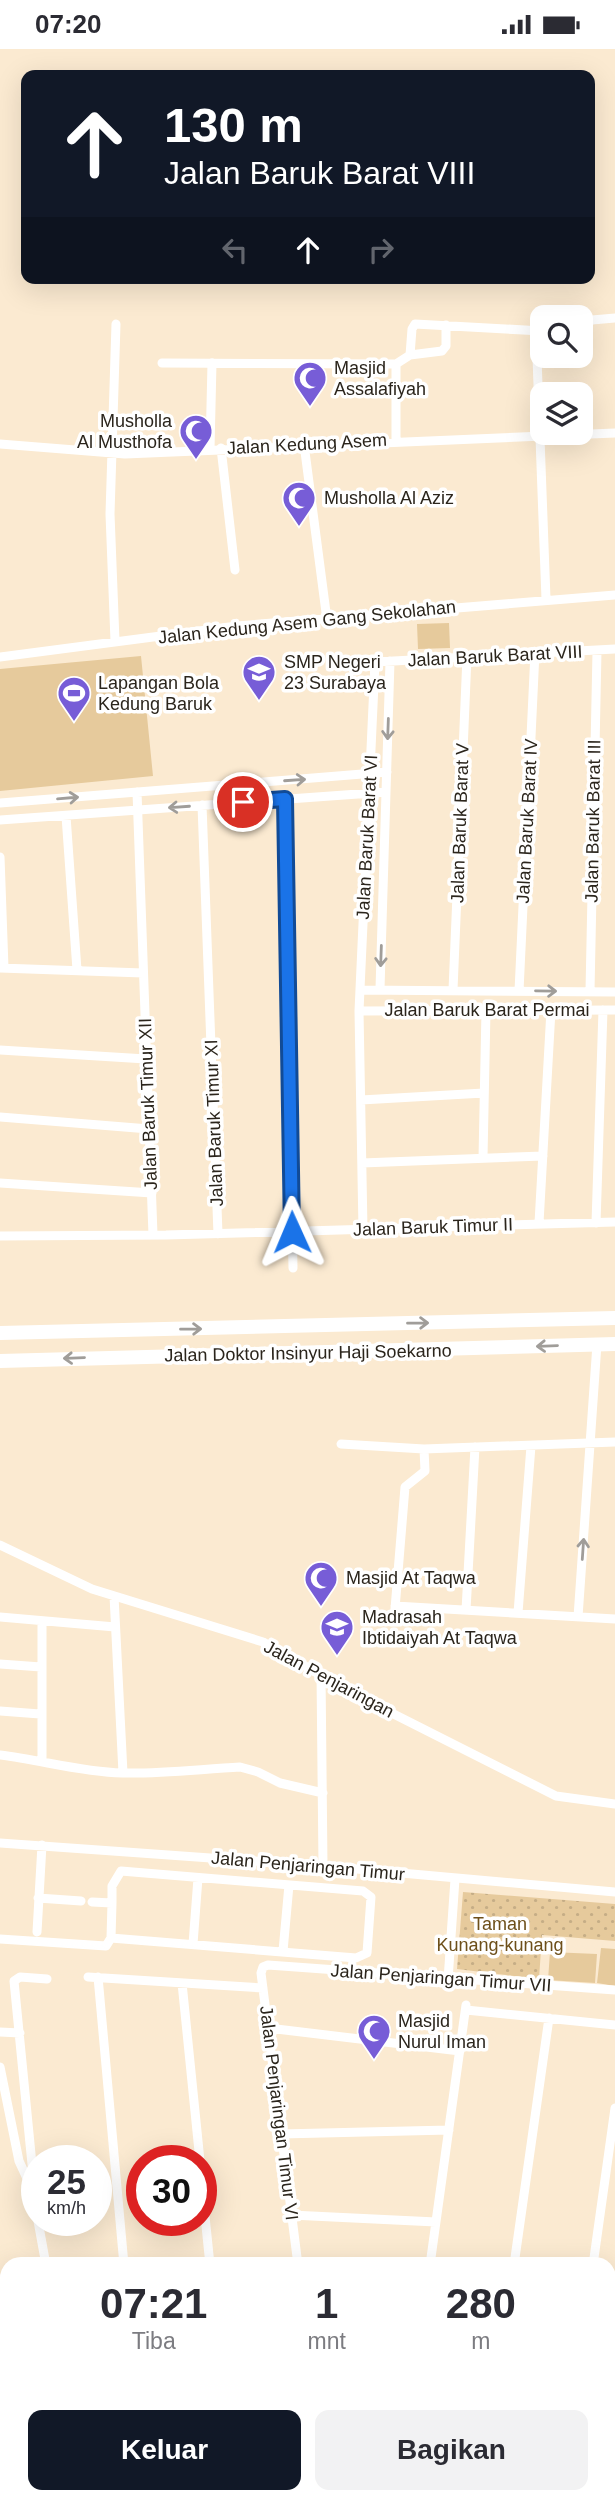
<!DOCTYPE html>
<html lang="id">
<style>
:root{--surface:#fff;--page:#f2f2f3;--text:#2b2b33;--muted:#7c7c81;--accent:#111827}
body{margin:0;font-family:Helvetica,sans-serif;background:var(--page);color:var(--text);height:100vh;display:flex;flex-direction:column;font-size:26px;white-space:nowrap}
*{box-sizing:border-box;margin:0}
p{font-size:23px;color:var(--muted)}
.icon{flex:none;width:38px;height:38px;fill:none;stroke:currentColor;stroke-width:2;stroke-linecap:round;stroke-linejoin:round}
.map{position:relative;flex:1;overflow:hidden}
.details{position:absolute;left:0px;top:2208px;width:616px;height:247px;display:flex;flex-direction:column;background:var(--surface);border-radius:21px 21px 0 0;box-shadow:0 7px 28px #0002}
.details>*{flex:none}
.hud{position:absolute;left:21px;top:21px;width:574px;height:214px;border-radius:14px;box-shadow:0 7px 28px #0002;background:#111827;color:#fff;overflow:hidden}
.tools{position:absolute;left:530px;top:256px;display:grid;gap:14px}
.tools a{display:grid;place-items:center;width:63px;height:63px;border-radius:14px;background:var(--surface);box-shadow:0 7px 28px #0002;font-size:35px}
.speed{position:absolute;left:21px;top:2096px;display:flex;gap:14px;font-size:35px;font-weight:700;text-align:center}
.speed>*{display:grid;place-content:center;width:91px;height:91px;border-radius:50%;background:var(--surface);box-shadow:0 7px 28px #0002;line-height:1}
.speed small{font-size:18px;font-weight:400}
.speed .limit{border:10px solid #d22;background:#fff;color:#111}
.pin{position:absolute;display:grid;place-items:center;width:60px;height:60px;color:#fff;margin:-30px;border:4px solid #fff;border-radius:50%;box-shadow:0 2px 7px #0007}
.me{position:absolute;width:77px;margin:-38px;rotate:359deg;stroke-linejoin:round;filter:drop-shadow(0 0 5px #0008)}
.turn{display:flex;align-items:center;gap:24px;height:147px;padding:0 28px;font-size:32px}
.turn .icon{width:91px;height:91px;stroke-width:2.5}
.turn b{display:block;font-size:49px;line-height:60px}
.lanes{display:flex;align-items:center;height:66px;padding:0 28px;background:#0003;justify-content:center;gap:35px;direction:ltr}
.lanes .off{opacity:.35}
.eta{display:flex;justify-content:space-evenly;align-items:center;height:119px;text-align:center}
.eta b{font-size:42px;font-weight:700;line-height:49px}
.cta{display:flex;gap:14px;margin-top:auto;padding:14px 28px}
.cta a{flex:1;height:80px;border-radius:14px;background:var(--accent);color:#fff;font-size:28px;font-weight:700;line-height:80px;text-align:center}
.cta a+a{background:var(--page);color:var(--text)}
.status{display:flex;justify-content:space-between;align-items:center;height:49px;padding:0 35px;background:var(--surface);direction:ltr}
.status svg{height:19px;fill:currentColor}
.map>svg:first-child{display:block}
.park{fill:url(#park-dots)}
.garden{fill:#e6ca9c}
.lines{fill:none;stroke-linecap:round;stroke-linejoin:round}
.street{stroke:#fff;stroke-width:9}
.primary{stroke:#fff;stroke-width:14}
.oneway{stroke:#a09d99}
.route-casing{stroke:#114b97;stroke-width:18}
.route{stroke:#1a73e8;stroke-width:12}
.labels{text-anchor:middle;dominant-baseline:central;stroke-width:7;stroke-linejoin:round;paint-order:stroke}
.poi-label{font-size:18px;fill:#2b251c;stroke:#fff;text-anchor:start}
.street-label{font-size:18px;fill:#2b251c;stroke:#fff}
.park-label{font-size:18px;fill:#6d4f1a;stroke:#fff}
</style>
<div class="status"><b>07:20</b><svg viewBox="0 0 49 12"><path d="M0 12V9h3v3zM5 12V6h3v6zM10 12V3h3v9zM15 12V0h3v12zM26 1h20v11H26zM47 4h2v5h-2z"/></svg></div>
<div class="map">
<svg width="615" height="2454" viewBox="0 0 615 2454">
<defs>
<pattern id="park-dots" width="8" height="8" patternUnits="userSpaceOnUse" patternTransform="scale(1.75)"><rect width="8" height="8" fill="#e6ca9c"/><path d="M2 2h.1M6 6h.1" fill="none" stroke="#c5ad86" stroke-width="1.8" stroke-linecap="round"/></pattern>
</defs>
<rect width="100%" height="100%" fill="#fbead1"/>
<path class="park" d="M 463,1843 L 615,1855 L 615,1892 L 542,1886 L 539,1930 L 457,1920 Z"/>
<path class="garden" d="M 449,574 L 450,599 L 418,600 L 417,575 Z
M 141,607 L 153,727 L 0,742 L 0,620 Z
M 601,1899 L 615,1900 L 615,1937 L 597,1934 Z
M 550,1903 L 597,1905 L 595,1934 L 548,1931 Z"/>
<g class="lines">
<path class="street" d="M 581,279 L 592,271 L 615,269
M 536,282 L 546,550
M 410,306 L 442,302 L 446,297 L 446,276
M 162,314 L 396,315
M 396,315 L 410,306 L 412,280 L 415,275 L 542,282
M 396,391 L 396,315
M 0,395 L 125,405 L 615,384
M 304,395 L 327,571
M 221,399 L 235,521
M 210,400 L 212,314
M 115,592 L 110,465 L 116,275
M 0,608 L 237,577 L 615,546
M 137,743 L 153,1186
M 285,750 L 293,1219
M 0,754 L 387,723
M 202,756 L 218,1185
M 66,767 L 77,921
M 0,771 L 386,743
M 0,808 L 4,919
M 0,919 L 143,924
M 380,940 L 390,612
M 360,941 L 615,943
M 453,941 L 467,607
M 519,942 L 535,603
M 590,942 L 597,602
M 359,962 L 615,961
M 0,1001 L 146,1010
M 361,1051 L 484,1044
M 0,1068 L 149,1080
M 483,1109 L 486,961
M 362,1114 L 543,1107
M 0,1134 L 152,1144
M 539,1174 L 551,961
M 596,1174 L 603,961
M 363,1181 L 359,962 L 375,613 L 615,600
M 0,1187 L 166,1186 L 615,1173
M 341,1395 L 424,1400 L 615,1393
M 0,1496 L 92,1540 L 263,1593 L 352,1644 L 556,1747 L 615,1755
M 114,1547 L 123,1724
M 395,1557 L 615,1570
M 466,1561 L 475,1398
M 518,1564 L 531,1397
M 0,1568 L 115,1578
M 578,1568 L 597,1295
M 394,1572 L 405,1438 L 425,1422 L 424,1400
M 42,1573 L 42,1711
M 0,1615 L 41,1618
M 321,1624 L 323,1817
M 0,1662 L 40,1665
M 0,1706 C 41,1711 81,1723 122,1724 C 161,1725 201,1720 240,1718 L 258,1723 L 280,1734 L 323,1744
M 0,1794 L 323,1817 L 615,1843
M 38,1849 L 81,1852
M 37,1883 L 42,1796
M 111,1889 L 356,1909 L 367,1904 L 371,1848 L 363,1842 L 121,1822 L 112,1837 L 112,1854
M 0,1890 L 106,1897 L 111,1889 L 112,1854 L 92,1853
M 193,1895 L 198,1829
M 283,1902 L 289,1836
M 88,1928 L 263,1939
M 98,1928 L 124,2216
M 448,1931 L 455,1830
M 182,1934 L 200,2112
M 466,1961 L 615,1976
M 268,1979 L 460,2002
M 0,1983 L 20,1984
M 0,2018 L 19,2112 L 31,2138
M 281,2085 L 449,2081
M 201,2128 L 210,2216
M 37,2166 L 14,1932 L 20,1928 L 47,1930
M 291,2166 L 436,2173
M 38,2172 L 46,2216
M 298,2216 L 261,1924 L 263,1918 L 268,1916 L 615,1941
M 430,2216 L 466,1956
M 514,2216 L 549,1969
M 593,2216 L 615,2059
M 0,2230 L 7,2230
M 609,2239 L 615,2239
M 0,2295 L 7,2296
M 609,2310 L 615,2311
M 609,2373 L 615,2373
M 609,2429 L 615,2429
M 62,2448 L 63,2454
M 301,2454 L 301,2448
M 365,2454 L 365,2448
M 457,2454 L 457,2448
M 524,2454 L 524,2448"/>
<path class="primary" d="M 0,1284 L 615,1269
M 0,1312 L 615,1295"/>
</g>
<defs><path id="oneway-shaft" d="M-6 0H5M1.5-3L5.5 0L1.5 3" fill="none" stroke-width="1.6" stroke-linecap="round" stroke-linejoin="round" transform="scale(1.75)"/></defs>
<g class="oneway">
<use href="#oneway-shaft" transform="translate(388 680) rotate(92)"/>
<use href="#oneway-shaft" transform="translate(295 731) rotate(-4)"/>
<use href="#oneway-shaft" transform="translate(68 749) rotate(-5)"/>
<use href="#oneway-shaft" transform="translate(179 758) rotate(176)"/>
<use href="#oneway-shaft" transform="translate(381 907) rotate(92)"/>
<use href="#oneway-shaft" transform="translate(546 942) rotate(1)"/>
<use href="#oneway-shaft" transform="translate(418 1274) rotate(-1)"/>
<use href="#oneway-shaft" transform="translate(191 1280) rotate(-1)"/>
<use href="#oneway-shaft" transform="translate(547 1297) rotate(178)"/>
<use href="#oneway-shaft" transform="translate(74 1309) rotate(178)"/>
<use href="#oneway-shaft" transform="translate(583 1500) rotate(-86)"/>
</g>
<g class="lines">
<defs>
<path id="route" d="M 243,753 L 285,750 L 292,1183"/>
</defs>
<use href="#route" class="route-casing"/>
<use href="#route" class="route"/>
</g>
<defs>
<symbol id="mosque-pin" viewBox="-11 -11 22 30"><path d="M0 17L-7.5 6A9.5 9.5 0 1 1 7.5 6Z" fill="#775dd7" stroke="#fff"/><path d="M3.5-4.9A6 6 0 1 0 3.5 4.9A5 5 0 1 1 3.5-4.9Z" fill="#fff"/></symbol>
<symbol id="school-pin" viewBox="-11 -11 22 30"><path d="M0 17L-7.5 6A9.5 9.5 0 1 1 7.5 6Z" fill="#775dd7" stroke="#fff"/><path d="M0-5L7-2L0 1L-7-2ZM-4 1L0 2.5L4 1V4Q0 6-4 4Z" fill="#fff"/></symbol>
<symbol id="stadium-pin" viewBox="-11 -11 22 30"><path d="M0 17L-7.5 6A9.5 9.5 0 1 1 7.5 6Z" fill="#775dd7" stroke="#fff"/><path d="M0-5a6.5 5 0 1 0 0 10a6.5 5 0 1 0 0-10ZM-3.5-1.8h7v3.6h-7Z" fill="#fff"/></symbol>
</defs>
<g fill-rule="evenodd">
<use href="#mosque-pin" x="291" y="310" width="38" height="52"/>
<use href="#mosque-pin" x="177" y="363" width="38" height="52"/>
<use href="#mosque-pin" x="280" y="430" width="38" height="52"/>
<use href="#school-pin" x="240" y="604" width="38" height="52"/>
<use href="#stadium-pin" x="55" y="625" width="38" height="52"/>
<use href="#mosque-pin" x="302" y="1510" width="38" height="52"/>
<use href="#school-pin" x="318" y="1559" width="38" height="52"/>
<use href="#mosque-pin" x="355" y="1963" width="38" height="52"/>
</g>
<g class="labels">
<g class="poi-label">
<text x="334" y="319">Masjid<tspan x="334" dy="21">Assalafiyah</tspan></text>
<text x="172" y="372" text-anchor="end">Musholla<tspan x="172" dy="21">Al Musthofa</tspan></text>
<text x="324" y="449">Musholla Al Aziz</text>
<text x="284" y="613">SMP Negeri<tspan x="284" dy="21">23 Surabaya</tspan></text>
<text x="98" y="634">Lapangan Bola<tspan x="98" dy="21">Kedung Baruk</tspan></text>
<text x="346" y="1529">Masjid At Taqwa</text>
<text x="362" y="1568">Madrasah<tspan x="362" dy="21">Ibtidaiyah At Taqwa</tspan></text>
<text x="398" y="1972">Masjid<tspan x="398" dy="21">Nurul Iman</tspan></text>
</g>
<g class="street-label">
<text transform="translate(307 395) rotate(-3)">Jalan Kedung Asem</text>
<text transform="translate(307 573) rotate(-6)">Jalan Kedung Asem Gang Sekolahan</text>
<text transform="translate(495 607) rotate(-3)">Jalan Baruk Barat VIII</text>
<text transform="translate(527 772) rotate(-87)">Jalan Baruk Barat IV</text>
<text transform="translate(593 772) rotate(-89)">Jalan Baruk Barat III</text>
<text transform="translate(460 774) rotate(-88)">Jalan Baruk Barat V</text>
<text transform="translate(367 788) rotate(-87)">Jalan Baruk Barat VI</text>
<text x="487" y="961">Jalan Baruk Barat Permai</text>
<text transform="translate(148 1055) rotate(-92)">Jalan Baruk Timur XII</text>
<text transform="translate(214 1074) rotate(-92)">Jalan Baruk Timur XI</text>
<text transform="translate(433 1178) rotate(-2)">Jalan Baruk Timur II</text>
<text transform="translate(308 1304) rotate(-1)">Jalan Doktor Insinyur Haji Soekarno</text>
<text transform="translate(329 1630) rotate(28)">Jalan Penjaringan</text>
<text transform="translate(308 1817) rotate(5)">Jalan Penjaringan Timur</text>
<text transform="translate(441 1929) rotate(4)">Jalan Penjaringan Timur VII</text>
<text transform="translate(279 2064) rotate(83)">Jalan Penjaringan Timur VI</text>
</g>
<g class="park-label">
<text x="500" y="1875">Taman<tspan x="500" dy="21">Kunang-kunang</tspan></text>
</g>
</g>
</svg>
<div class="tools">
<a><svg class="icon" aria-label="search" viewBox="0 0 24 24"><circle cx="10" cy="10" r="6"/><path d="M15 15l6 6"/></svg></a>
<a><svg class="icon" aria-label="layers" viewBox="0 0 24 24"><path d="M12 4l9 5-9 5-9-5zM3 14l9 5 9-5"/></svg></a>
</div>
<div class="speed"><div>25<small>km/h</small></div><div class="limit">30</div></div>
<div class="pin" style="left:243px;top:753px;background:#d93025"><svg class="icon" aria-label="arrive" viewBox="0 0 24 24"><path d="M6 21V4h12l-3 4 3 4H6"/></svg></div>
<svg class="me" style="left:292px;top:1183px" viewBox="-20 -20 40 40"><path d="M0-17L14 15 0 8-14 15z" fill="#1a73e8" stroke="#fff" stroke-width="4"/></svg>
<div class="hud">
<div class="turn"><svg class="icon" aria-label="ahead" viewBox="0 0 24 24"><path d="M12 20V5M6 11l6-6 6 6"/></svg><div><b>130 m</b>Jalan Baruk Barat VIII</div></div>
<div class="lanes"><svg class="icon off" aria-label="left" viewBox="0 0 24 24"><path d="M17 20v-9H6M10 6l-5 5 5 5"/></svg><svg class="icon" aria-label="ahead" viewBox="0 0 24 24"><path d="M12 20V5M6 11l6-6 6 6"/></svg><svg class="icon off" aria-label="right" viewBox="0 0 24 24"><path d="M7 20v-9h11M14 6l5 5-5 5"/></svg></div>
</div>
<section class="details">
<div class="eta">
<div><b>07:21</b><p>Tiba</p></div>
<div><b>1</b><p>mnt</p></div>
<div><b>280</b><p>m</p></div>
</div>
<div class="cta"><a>Keluar</a><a>Bagikan</a></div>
</section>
</div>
